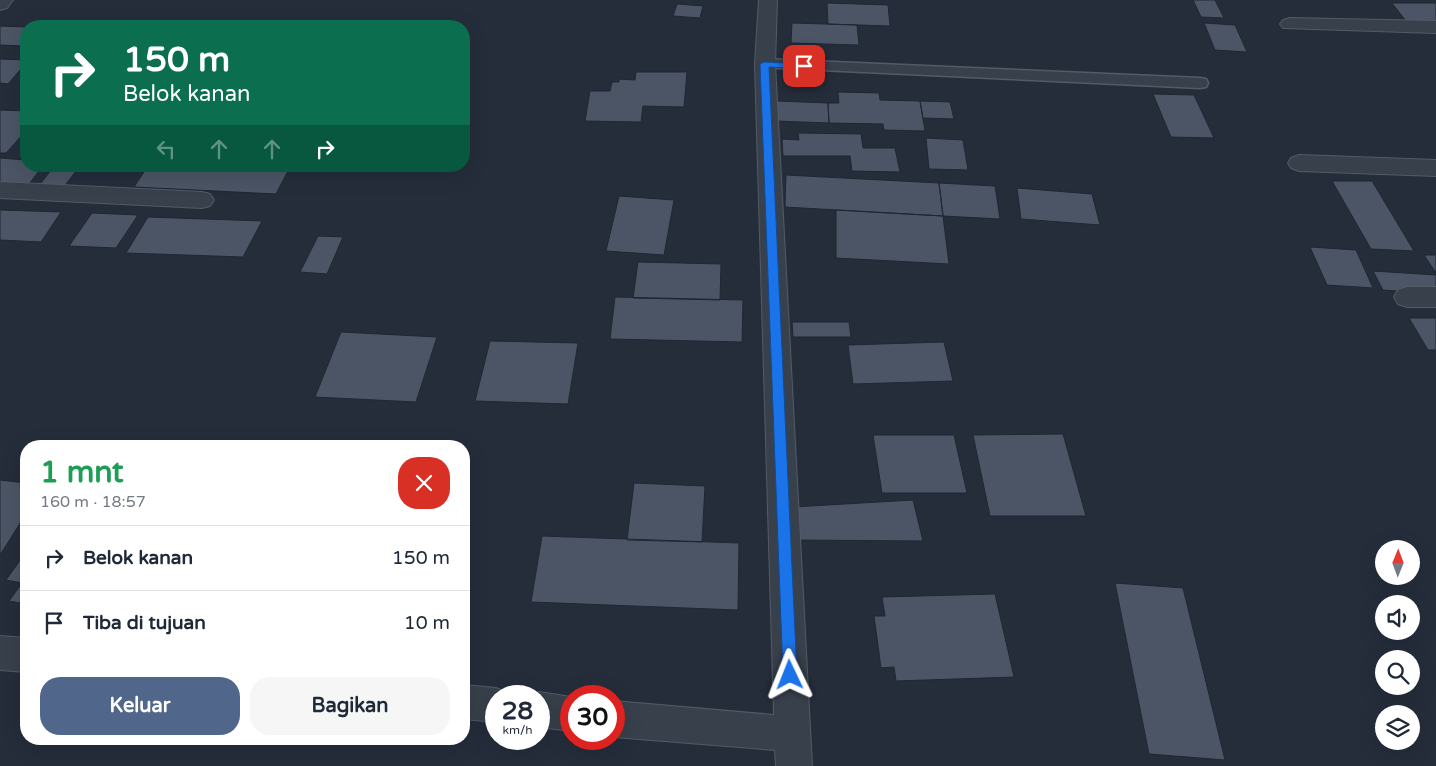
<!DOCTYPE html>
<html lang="id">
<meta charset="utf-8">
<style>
:root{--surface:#fff;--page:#f6f6f7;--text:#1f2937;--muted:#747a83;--line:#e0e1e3;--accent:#51668b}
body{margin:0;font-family:"Varela Round",sans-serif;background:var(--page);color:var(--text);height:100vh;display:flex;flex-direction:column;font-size:19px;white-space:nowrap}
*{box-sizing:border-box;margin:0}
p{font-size:16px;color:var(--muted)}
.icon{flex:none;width:28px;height:28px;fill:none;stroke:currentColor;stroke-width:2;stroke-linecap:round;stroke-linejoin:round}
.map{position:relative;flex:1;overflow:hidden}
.sheet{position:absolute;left:20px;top:440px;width:450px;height:305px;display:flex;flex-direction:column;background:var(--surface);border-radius:20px;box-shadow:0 5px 20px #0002}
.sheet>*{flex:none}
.hud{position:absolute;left:20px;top:20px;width:450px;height:152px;border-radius:20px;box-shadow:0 5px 20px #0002;background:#0b6e4f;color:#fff;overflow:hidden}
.needle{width:32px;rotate:1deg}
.controls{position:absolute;left:1375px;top:540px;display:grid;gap:10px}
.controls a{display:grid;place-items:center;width:45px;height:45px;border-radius:50%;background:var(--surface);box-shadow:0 5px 20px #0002;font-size:25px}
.speed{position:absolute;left:485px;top:685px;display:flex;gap:10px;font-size:25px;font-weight:700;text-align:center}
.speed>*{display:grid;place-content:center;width:65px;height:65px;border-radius:50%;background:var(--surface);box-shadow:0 5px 20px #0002;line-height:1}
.speed small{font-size:12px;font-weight:400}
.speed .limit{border:8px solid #d22;background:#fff;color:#111}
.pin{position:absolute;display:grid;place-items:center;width:42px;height:42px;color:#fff;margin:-21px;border-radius:10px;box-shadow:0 2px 8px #0006}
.me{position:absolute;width:55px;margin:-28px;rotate:358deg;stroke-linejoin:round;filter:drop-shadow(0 0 4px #0008)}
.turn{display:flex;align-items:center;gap:18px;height:105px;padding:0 20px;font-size:22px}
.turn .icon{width:65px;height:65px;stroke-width:2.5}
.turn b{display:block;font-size:35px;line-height:42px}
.lanes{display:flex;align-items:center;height:48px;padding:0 20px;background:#0003;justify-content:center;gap:25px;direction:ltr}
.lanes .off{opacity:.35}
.round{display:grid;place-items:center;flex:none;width:52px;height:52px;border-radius:20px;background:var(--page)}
.headline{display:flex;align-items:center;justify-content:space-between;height:85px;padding:0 20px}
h1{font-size:30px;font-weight:700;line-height:38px;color:#1e9e55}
.button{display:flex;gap:10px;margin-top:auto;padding:10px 20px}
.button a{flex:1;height:58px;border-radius:20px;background:var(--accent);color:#fff;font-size:20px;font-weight:700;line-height:58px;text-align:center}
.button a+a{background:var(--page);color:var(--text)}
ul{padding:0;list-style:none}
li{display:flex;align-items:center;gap:15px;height:65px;padding:0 20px;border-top:1px solid var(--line)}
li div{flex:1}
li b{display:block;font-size:19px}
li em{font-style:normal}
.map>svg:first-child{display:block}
.building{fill:#4b5565;stroke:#1f2732}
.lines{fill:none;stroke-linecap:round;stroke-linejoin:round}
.service-casing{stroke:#535b66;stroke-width:3}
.minor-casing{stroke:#535b66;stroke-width:2}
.service{fill:#38404b;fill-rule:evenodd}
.minor{fill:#38404b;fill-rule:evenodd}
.route{fill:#1a73e8;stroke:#114b97}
</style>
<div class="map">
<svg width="1436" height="766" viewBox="0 0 1436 766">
<rect width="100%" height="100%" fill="#252d3b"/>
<path class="building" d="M 1193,0 L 1215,0 L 1224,18 L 1201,17 Z
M 827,3 L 888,5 L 890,26 L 828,24 Z
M 1392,3 L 1436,3 L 1436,21 L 1406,21 Z
M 677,4 L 703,6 L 700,18 L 673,16 Z
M 792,23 L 857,25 L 859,45 L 791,43 Z
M 1204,23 L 1235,25 L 1247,52 L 1215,50 Z
M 0,26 L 26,27 L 26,46 L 0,45 Z
M 0,59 L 26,60 L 26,63 L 8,84 L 0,83 Z
M 636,72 L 687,72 L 684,107 L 643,106 L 641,122 L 585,121 L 590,91 L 610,91 L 612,82 L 619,82 L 619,79 L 635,80 Z
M 838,92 L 879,93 L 880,100 L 920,101 L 925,131 L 884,130 L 883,124 L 829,123 L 828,103 L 839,103 Z
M 1153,94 L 1194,95 L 1214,138 L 1171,137 Z
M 777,101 L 828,103 L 829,123 L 776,121 Z
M 920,101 L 950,102 L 954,119 L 923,118 Z
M 0,110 L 26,111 L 26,131 L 6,153 L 0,153 Z
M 798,133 L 861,134 L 863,148 L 895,148 L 900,172 L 852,171 L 850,156 L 783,156 L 782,139 L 799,140 Z
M 926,138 L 963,140 L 968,170 L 929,169 Z
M 0,158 L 26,160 L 26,166 L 43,166 L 29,184 L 0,182 Z
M 148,166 L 275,166 L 290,167 L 276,194 L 134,187 Z
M 51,170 L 76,171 L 63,188 L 38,187 Z
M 786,175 L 939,183 L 943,216 L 785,207 Z
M 1332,181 L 1372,181 L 1414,251 L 1371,249 Z
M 939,183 L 995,186 L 1000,219 L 943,216 Z
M 1017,188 L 1092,194 L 1100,225 L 1021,219 Z
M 619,196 L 674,200 L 664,255 L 606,251 Z
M 0,210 L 61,212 L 41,242 L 0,240 Z
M 836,210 L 943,216 L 949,264 L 836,258 Z
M 92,213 L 138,215 L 116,248 L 69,246 Z
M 148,217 L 262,221 L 243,257 L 126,253 Z
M 318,236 L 343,237 L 327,274 L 300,272 Z
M 1310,247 L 1356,250 L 1373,288 L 1327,285 Z
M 1424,255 L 1436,255 L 1436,273 Z
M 638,262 L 721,264 L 720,300 L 633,298 Z
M 1373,271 L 1436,275 L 1436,294 L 1383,290 Z
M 615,297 L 743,300 L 742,342 L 610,339 Z
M 1409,318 L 1436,318 L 1436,350 L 1428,350 Z
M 792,322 L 849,322 L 851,337 L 793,337 Z
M 341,332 L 437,337 L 416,402 L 315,397 Z
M 490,341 L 578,343 L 568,404 L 475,401 Z
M 944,342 L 953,381 L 853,384 L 848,345 Z
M 1063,434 L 1086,516 L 990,516 L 973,435 Z
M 873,435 L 954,435 L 967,493 L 882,493 Z
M 0,480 L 26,483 L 26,514 L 0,555 Z
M 634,483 L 705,486 L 702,542 L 627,540 Z
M 913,500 L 923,541 L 797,540 L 793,507 Z
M 542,536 L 739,543 L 738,610 L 531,602 Z
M 26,552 L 26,604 L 9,601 L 22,583 L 6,580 Z
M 1115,583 L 1183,588 L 1225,760 L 1149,754 Z
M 995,594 L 1014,677 L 896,681 L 894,667 L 881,668 L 874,616 L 885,616 L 882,597 Z"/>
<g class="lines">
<defs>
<path id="service" d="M 765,59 L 1200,78 L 1206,79 L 1208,83 L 1206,87 L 1200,88 L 759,67 L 757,64 L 759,61 Z"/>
<path id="minor" d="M 0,0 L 13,0 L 7,8 L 0,10 Z
M 759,0 L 777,0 L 775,64 L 812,766 L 776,766 L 775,750 L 614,737 L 614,701 L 774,715 L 755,64 Z
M 1290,18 L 1436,21 L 1436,33 L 1283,28 L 1280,24 L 1283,20 Z
M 1299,155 L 1436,160 L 1436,176 L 1299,171 L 1291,168 L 1288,163 L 1291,158 Z
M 0,182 L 202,192 L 210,194 L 214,200 L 210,206 L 202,208 L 0,198 Z
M 1407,287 L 1436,287 L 1436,307 L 1407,307 L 1398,304 L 1394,297 L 1398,290 Z
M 0,636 L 26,638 L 26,672 L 0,670 Z
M 464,685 L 496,688 L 508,693 L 510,696 L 496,696 L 496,722 L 464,719 Z
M 539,692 L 571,697 L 571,731 L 539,727 L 539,696 L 530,696 Z"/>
</defs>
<use href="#service" class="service-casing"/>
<use href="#minor" class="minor-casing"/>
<use href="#service" class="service"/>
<use href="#minor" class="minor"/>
</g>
<path class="route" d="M 764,62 L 804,64 L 808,66 L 804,69 L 769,67 L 797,675 L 795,680 L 790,682 L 785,680 L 783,675 L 760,64 Z"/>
</svg>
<div class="controls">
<a><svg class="needle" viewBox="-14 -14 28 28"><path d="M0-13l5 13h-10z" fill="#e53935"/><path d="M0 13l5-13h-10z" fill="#747a83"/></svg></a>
<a><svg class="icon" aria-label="sound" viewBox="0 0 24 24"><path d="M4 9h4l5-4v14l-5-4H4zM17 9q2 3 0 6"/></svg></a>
<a><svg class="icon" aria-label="search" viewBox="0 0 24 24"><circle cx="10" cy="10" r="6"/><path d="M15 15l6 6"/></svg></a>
<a><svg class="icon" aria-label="layers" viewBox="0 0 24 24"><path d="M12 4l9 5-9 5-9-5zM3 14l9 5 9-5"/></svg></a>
</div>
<div class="speed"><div>28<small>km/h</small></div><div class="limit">30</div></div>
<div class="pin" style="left:804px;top:66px;background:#d93025"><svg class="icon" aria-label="arrive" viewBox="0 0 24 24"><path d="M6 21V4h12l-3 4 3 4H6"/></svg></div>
<svg class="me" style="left:790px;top:675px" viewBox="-20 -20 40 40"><path d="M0-17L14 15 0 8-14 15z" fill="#1a73e8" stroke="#fff" stroke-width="4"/></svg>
<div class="hud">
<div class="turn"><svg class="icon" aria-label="right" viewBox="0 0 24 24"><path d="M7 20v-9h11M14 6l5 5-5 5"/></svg><div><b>150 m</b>Belok kanan</div></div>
<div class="lanes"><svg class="icon off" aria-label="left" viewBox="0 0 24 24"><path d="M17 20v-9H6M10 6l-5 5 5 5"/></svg><svg class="icon off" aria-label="ahead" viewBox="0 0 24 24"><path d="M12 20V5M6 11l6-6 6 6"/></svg><svg class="icon off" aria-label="ahead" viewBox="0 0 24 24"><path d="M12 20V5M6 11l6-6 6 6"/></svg><svg class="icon" aria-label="right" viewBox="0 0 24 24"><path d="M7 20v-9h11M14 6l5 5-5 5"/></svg></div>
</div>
<section class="sheet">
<div class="headline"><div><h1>1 mnt</h1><p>160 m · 18:57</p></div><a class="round" style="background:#d93025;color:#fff"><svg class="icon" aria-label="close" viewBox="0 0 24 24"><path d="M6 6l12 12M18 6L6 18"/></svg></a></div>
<ul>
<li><svg class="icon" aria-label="right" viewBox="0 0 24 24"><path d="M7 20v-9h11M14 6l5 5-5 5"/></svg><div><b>Belok kanan</b></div><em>150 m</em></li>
<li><svg class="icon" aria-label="arrive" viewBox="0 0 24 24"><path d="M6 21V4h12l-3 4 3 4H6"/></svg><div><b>Tiba di tujuan</b></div><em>10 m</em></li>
</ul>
<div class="button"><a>Keluar</a><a>Bagikan</a></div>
</section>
</div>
